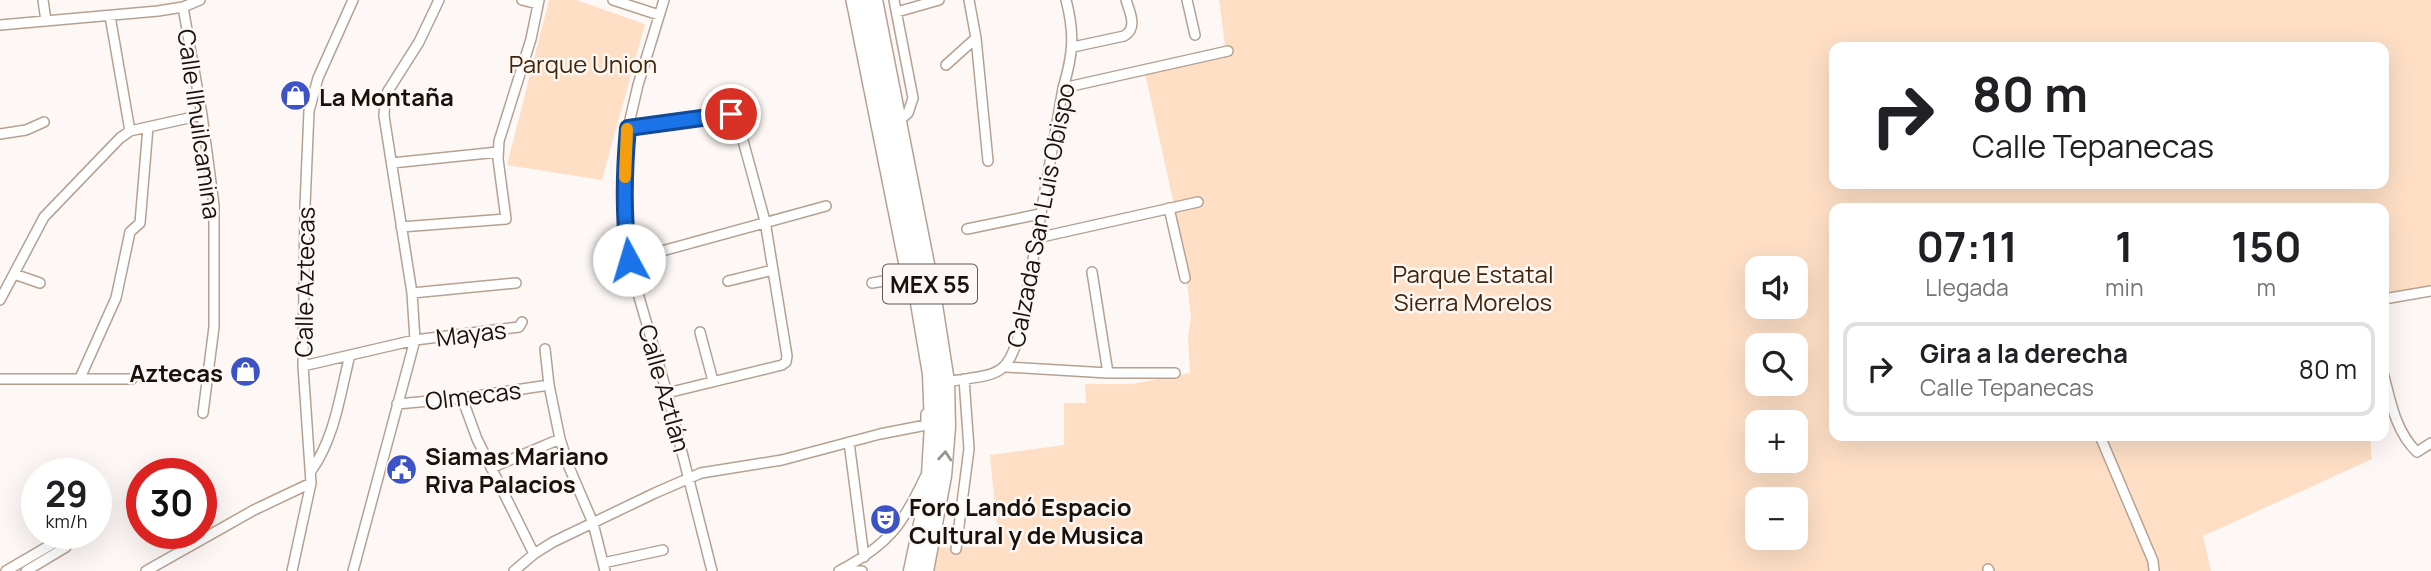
<!DOCTYPE html>
<html lang="es">
<meta charset="utf-8">
<style>
:root{--surface:#fff;--page:#f2f2f2;--text:#202124;--muted:#757577;--line:#e0e0e0}
body{margin:0;font-family:Manrope,sans-serif;background:var(--page);color:var(--text);height:100vh;display:flex;flex-direction:column;font-size:26px;white-space:nowrap}
*{box-sizing:border-box;margin:0}
p{font-size:23px;color:var(--muted)}
.icon{flex:none;width:38px;height:38px;fill:none;stroke:currentColor;stroke-width:2;stroke-linecap:round;stroke-linejoin:round}
.map{position:relative;flex:1;overflow:hidden}
.details{position:absolute;left:1829px;top:203px;width:560px;height:238px;display:flex;flex-direction:column;background:var(--surface);border-radius:14px;box-shadow:0 7px 28px #0002}
.details>*{flex:none}
.banner{position:absolute;left:1829px;top:42px;width:560px;height:147px;border-radius:14px;box-shadow:0 7px 28px #0002;background:#fff;color:var(--text);overflow:hidden}
.controls{position:absolute;left:1745px;top:256px;display:grid;gap:14px}
.controls a{display:grid;place-items:center;width:63px;height:63px;border-radius:14px;background:var(--surface);box-shadow:0 7px 28px #0002;font-size:35px}
.speed{position:absolute;left:21px;top:458px;display:flex;gap:14px;font-size:35px;font-weight:700;text-align:center}
.speed>*{display:grid;place-content:center;width:91px;height:91px;border-radius:50%;background:var(--surface);box-shadow:0 7px 28px #0002;line-height:1}
.speed small{font-size:18px;font-weight:400}
.speed .limit{border:10px solid #d22;background:#fff;color:#111}
.pin{position:absolute;display:grid;place-items:center;width:60px;height:60px;color:#fff;margin:-30px;border:4px solid #fff;border-radius:50%;box-shadow:0 2px 7px #0007}
.me{position:absolute;width:77px;margin:-38px;rotate:354deg;stroke-linejoin:round;filter:drop-shadow(0 0 5px #0008)}
.turn{display:flex;align-items:center;gap:24px;height:147px;padding:0 28px;font-size:32px}
.turn .icon{width:91px;height:91px;stroke-width:2.5}
.turn b{display:block;font-size:49px;line-height:60px}
.eta{display:flex;justify-content:space-evenly;align-items:center;height:119px;text-align:center}
.eta b{font-size:42px;font-weight:700;line-height:49px}
ul{padding:0;list-style:none}
li{display:flex;align-items:center;gap:21px;height:94px;margin:0 14px 10px;padding:0 14px;border:4px solid var(--line);border-radius:14px}
li div{flex:1}
li b{display:block;font-size:26px}
li em{font-style:normal}
.map>svg:first-child{display:block}
.green{fill:#fedfc6;fill-rule:evenodd}
.lines{fill:none;stroke-linecap:round;stroke-linejoin:round}
.street-casing{stroke:#b6a191;stroke-width:12}
.highway-casing{stroke:#b6a191;stroke-width:19}
.street{stroke:#fff;stroke-width:9}
.highway{stroke:#fff;stroke-width:16}
.oneway{stroke:#989492}
.route-casing{stroke:#114b97;stroke-width:18}
.route{stroke:#1a73e8;stroke-width:12}
.slow{stroke:#f59e0b;stroke-width:12}
.labels{text-anchor:middle;dominant-baseline:central;stroke-width:5;stroke-linejoin:round;paint-order:stroke}
.shield{fill:#fdf8f5;stroke:#5d5752;stroke-width:2}
.shield-label{font-size:23px;font-weight:bold;fill:#19120c}
.park-label{font-size:24px;fill:#442507;stroke:#fdf8f5}
.poi-label{font-size:24px;font-weight:bold;fill:#19120c;stroke:#fdf8f5;text-anchor:start}
.street-label{font-size:24px;fill:#19120c;stroke:#fdf8f5}
</style>
<div class="map">
<svg width="2431" height="571" viewBox="0 0 2431 571">
<rect width="100%" height="100%" fill="#fdf8f5"/>
<path class="green" d="M 549,0 L 576,0 L 645,24 L 602,180 L 507,165 Z
M 1219,0 L 2431,0 L 2431,292 L 2384,303 L 2384,208 L 1834,208 L 1834,436 L 2370,436 L 2372,459 L 2203,536 L 2211,571 L 916,571 L 922,548 L 999,546 L 990,455 L 1064,445 L 1064,403 L 1086,403 L 1085,384 L 1132,384 L 1190,373 L 1188,338 L 1191,317 L 1182,241 L 1144,69 L 1226,53 ZM 1834,47 L 2384,47 L 2384,184 L 1834,184 ZM 1757,268 L 1796,268 L 1796,306 L 1757,306 ZM 1757,345 L 1796,345 L 1796,383 L 1757,383 ZM 1757,422 L 1796,422 L 1796,460 L 1757,460 ZM 1757,499 L 1796,499 L 1796,537 L 1757,537 Z"/>
<g class="lines">
<defs>
<path id="street" d="M 43,0 L 46,21
M 522,0 L 538,4
M 613,0 L 659,15
M 664,0 L 638,85 L 628,128 L 625,157 L 627,245 L 632,273 L 667,393 L 712,571
M 851,0 L 907,280
M 894,0 L 913,98 L 908,113 L 898,122
M 969,0 L 976,38 L 988,161
M 1187,0 L 1195,35
M 183,7 L 202,115 L 214,205 L 214,327 L 203,413
M 897,12 L 939,0
M 110,16 L 130,131
M 0,25 L 158,11 L 183,7 L 200,0
M 1073,47 L 1124,36 C 1138,28 1130,13 1126,0
M 946,65 L 976,38
M 1063,88 L 1228,51
M 628,128 L 736,115 L 765,221 L 787,356 L 786,362 L 782,365 L 667,393
M 0,134 L 26,130 L 44,122
M 392,163 L 498,152
M 1169,208 L 1185,278
M 401,227 L 506,219 L 498,159 L 499,141 L 531,39 L 539,0
M 967,229 L 1040,214
M 1037,238 L 1198,202
M 629,260 L 826,206
M 1092,272 L 1108,373
M 14,274 L 40,283
M 728,281 L 773,270
M 872,283 L 912,276
M 412,293 L 516,283
M 2384,299 L 2431,291
M 0,300 L 44,217 L 120,138 L 130,131 L 202,115
M 700,332 L 713,381
M 545,349 L 549,385 L 560,439 L 569,467 L 593,523 L 605,571
M 303,366 L 415,340 L 519,327 L 522,322
M 1006,367 L 1108,373 L 1175,373
M 2384,376 C 2391,403 2396,432 2417,452 L 2431,443
M 80,378 L 116,298 L 130,232 L 140,223 L 148,127
M 0,379 L 132,379
M 946,382 C 1000,373 1008,380 1022,322 L 1063,88 C 1073,55 1075,34 1066,0
M 462,398 L 477,439 L 534,554
M 397,404 L 462,398 L 549,385
M 2100,436 L 2153,561 L 2154,571
M 849,442 L 864,557
M 491,468 L 560,439
M 311,471 C 335,438 340,394 350,355
M 956,549 L 969,449 L 964,379
M 603,563 L 663,550
M 1988,569 L 1989,571
M 842,570 L 862,571
M 6,571 L 59,540 L 66,542 L 66,547 L 26,571
M 146,571 L 254,510 L 311,483
M 292,571 L 311,483 L 303,366 L 305,206 L 309,111 L 318,78 L 353,0
M 353,571 L 415,340 L 412,293 L 384,116 L 385,100 L 388,91 L 419,42 L 439,0
M 514,571 L 534,554 L 553,542 L 655,493 L 701,473 L 782,460 L 880,434 L 926,425 L 926,414
M 839,571 C 888,545 902,526 925,477"/>
<path id="highway" d="M 860,0 L 906,226 L 931,374 L 933,425 L 929,491 L 912,571
M 874,0 L 934,305 L 946,382 L 947,427 L 943,476 L 925,571"/>
</defs>
<use href="#street" class="street-casing"/>
<use href="#highway" class="highway-casing"/>
<use href="#street" class="street"/>
<use href="#highway" class="highway"/>
</g>
<defs><path id="oneway-chevron" d="M-2-3.5L2.5 0L-2 3.5" fill="none" stroke-width="1.6" stroke-linecap="round" stroke-linejoin="round" transform="scale(1.75)"/></defs>
<use class="oneway" href="#oneway-chevron" transform="translate(945 456) rotate(-85)"/>
<g class="lines">
<defs>
<path id="route" d="M 629,260 C 623,217 624,171 628,128 L 731,114"/>
</defs>
<use href="#route" class="route-casing"/>
<use href="#route" class="route"/>
<path class="slow" d="M 625,177 L 627,129"/>
</g>
<defs>
<symbol id="shop-disc" viewBox="-11 -11 22 22"><circle r="9.5" fill="#3d52c5" stroke="#fdf8f5"/><path d="M-5-2.5h2.3a2.7 3.5 0 0 1 5.4 0H5L5.5 6h-11ZM-1.5-2.5h3a1.5 2.3 0 0 0-3 0Z" fill="#fff"/></symbol>
<symbol id="civic-disc" viewBox="-11 -11 22 22"><circle r="9.5" fill="#3d52c5" stroke="#fdf8f5"/><path d="M-.6-6.5H3V-4.5H.6V-3L4-1V1h2V6H-6V1h2V-1L-.6-3ZM-1.2 2.5V6h2.4V2.5Z" fill="#fff"/></symbol>
<symbol id="theatre-disc" viewBox="-11 -11 22 22"><circle r="9.5" fill="#3d52c5" stroke="#fdf8f5"/><path d="M-5-5.5Q0-4 5-5.5V0Q5 5 0 6Q-5 5-5 0ZM-3.3-2.5H-1v1.5H-3.3ZM1-2.5H3.3v1.5H1ZM-2.8 1Q0 5.5 2.8 1Z" fill="#fff"/></symbol>
</defs>
<g fill-rule="evenodd">
<use href="#shop-disc" x="278" y="78" width="35" height="35"/>
<use href="#shop-disc" x="228" y="354" width="35" height="35"/>
<use href="#civic-disc" x="384" y="452" width="35" height="35"/>
<use href="#theatre-disc" x="868" y="502" width="35" height="35"/>
</g>
<g class="labels">
<rect class="shield" x="883" y="264.5" width="94" height="39" rx="5"/>
<g class="shield-label">
<text x="930" y="284">MEX 55</text>
</g>
<g class="park-label">
<text x="583" y="63">Parque Union</text>
<text x="1473" y="273">Parque Estatal<tspan x="1473" dy="28">Sierra Morelos</tspan></text>
</g>
<g class="poi-label">
<text x="319" y="96">La Montaña</text>
<text x="223" y="372" text-anchor="end">Aztecas</text>
<text x="425" y="455">Siamas Mariano<tspan x="425" dy="28">Riva Palacios</tspan></text>
<text x="909" y="506">Foro Landó Espacio<tspan x="909" dy="28">Cultural y de Musica</tspan></text>
</g>
<g class="street-label">
<text transform="translate(200 124) rotate(82)">Calle Ilhuilcamina</text>
<text transform="translate(1040 215) rotate(-79)">Calzada San Luis Obispo</text>
<text transform="translate(304 282) rotate(-89)">Calle Aztecas</text>
<text transform="translate(471 333) rotate(-7)">Mayas</text>
<text transform="translate(665 388) rotate(74)">Calle Aztlán</text>
<text transform="translate(473 395) rotate(-7)">Olmecas</text>
</g>
</g>
</svg>
<div class="controls">
<a><svg class="icon" aria-label="sound" viewBox="0 0 24 24"><path d="M4 9h4l5-4v14l-5-4H4zM17 9q2 3 0 6"/></svg></a>
<a><svg class="icon" aria-label="search" viewBox="0 0 24 24"><circle cx="10" cy="10" r="6"/><path d="M15 15l6 6"/></svg></a>
<a>+</a>
<a>−</a>
</div>
<div class="speed"><div>29<small>km/h</small></div><div class="limit">30</div></div>
<div class="pin" style="left:731px;top:114px;background:#d93025"><svg class="icon" aria-label="arrive" viewBox="0 0 24 24"><path d="M6 21V4h12l-3 4 3 4H6"/></svg></div>
<svg class="me" style="left:629px;top:260px" viewBox="-20 -20 40 40"><circle r="19" fill="#fff"/><path d="M0-13L10 11 0 6-10 11z" fill="#1a73e8"/></svg>
<div class="banner">
<div class="turn"><svg class="icon" aria-label="right" viewBox="0 0 24 24"><path d="M7 20v-9h11M14 6l5 5-5 5"/></svg><div><b>80 m</b>Calle Tepanecas</div></div>
</div>
<section class="details">
<div class="eta">
<div><b>07:11</b><p>Llegada</p></div>
<div><b>1</b><p>min</p></div>
<div><b>150</b><p>m</p></div>
</div>
<ul>
<li><svg class="icon" aria-label="right" viewBox="0 0 24 24"><path d="M7 20v-9h11M14 6l5 5-5 5"/></svg><div><b>Gira a la derecha</b><p>Calle Tepanecas</p></div><em>80 m</em></li>
</ul>
</section>
</div>
